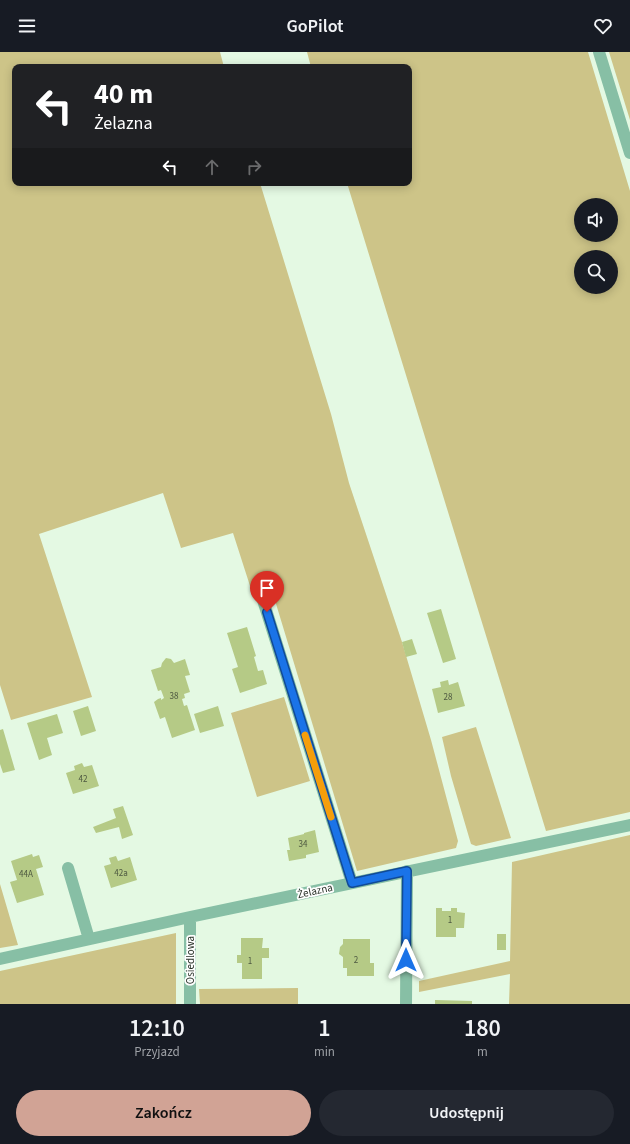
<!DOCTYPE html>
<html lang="pl">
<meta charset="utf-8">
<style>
:root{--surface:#171b24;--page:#242831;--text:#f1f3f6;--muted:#9ea1a6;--accent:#d1a395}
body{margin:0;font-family:"Source Sans 3",sans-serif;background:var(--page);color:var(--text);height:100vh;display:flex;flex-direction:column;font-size:15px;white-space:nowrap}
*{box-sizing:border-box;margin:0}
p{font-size:13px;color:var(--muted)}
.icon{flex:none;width:22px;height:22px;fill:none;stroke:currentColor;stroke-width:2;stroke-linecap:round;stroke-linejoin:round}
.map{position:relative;height:952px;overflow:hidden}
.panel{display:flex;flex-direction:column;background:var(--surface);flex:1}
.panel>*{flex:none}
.top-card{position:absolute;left:12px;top:12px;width:400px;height:122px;border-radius:8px;box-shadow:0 2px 10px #0003;background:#202124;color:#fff;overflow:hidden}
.tools{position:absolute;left:574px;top:146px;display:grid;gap:8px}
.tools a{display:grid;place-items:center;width:44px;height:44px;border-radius:50%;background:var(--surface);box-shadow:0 2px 10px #0003;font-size:20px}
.pin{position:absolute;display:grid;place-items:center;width:34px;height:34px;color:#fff;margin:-41px -17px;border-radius:50% 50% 50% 0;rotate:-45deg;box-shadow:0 0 4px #0007}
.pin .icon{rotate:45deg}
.me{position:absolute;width:44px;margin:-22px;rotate:0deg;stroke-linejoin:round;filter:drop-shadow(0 0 3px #0008)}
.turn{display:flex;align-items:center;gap:14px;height:84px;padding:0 16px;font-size:18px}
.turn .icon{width:52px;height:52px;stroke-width:2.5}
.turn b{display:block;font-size:28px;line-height:34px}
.lanes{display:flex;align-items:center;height:38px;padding:0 16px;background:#0003;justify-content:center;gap:20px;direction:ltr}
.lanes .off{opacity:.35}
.eta{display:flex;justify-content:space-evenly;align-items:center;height:68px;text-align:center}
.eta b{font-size:24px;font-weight:600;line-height:28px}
.primary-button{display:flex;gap:8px;margin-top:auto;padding:8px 16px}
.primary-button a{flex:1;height:46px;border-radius:24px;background:var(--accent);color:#111;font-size:16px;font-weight:600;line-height:46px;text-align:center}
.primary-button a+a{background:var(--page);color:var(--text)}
header{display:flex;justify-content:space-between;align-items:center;height:52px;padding:0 16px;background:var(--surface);font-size:18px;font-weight:600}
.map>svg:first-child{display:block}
.green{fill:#cdc488;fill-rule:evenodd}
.building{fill:#b5ca86}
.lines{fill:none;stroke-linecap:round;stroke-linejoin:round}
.minor{stroke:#87bfa5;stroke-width:12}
.route-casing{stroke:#114b97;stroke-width:10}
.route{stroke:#1a73e8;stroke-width:7}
.slow{stroke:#f59e0b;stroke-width:7}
.labels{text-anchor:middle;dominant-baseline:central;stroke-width:3.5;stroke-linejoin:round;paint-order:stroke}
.number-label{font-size:9px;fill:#4e5941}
.street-label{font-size:11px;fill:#2b332a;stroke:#fff}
</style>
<header><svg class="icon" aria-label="menu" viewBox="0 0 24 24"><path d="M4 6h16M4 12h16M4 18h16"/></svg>GoPilot<svg class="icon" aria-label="heart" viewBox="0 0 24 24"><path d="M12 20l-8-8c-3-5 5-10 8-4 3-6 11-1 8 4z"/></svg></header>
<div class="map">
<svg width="630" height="952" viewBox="0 0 630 952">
<rect width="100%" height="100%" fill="#e4f9e3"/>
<path class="green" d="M 0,0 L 220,0 L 224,15 L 15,15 L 15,131 L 260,131 L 331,362 L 349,431 L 402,590 L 431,688 L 458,789 L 456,796 L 357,819 L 270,532 L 251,537 L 233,481 L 181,496 L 163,441 L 39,482 L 92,645 L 11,668 L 0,633 Z
M 307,0 L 588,0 L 630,139 L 630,760 L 546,779 L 347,131 L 409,131 L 409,15 L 311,15 ZM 581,153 L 611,153 L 611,183 L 581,183 ZM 581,205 L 611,205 L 611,235 L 581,235 Z
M 609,0 L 630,0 L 630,68 Z
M 284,645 L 310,729 L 257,745 L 231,661 Z
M 476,675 L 511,786 L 476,794 L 471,792 L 451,724 L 442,685 Z
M 630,783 L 630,952 L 509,952 L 510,922 L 419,940 L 419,929 L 510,909 L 512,810 Z
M 0,832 L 18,893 L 0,896 Z
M 176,881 L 176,952 L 0,952 L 0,919 Z
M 298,936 L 298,952 L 200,952 L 199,937 Z"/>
<path class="building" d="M 441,557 L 456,607 L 443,611 L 427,561 Z
M 247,575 L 256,604 L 254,605 L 258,619 L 263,618 L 267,632 L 240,641 L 232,617 L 238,615 L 227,581 Z
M 412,587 L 417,602 L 406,605 L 402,590 Z
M 166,606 L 171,607 L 174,611 L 185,607 L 190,623 L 185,624 L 190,640 L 184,642 L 185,646 L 182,647 L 184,654 L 187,653 L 195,678 L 172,686 L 165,665 L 160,667 L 154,650 L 158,647 L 161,646 L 161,648 L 164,646 L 161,638 L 158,639 L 151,618 L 161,615 L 162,611 Z
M 448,628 L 449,633 L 458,630 L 465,654 L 438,661 L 432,637 L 441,635 L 440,630 Z
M 88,654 L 96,679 L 81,684 L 73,659 Z
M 218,654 L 224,674 L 200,681 L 194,662 Z
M 57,662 L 63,681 L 47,686 L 52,703 L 39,708 L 27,671 Z
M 3,677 L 15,718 L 3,721 L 0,712 L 0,678 Z
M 82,711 L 84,715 L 92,713 L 99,734 L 73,742 L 66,721 L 75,718 L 74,714 Z
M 123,754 L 133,783 L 122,787 L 119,775 L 96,781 L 93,775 L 116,766 L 113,757 Z
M 315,778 L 319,800 L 306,803 L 306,806 L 289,809 L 287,798 L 290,798 L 288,786 L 304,782 L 304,781 Z
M 32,802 L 33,805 L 39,803 L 43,815 L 36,817 L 44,843 L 17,851 L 10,830 L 17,828 L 11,809 Z
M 116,804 L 118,809 L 130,805 L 137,828 L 111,836 L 104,814 L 111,812 L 109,806 Z
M 436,856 L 442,856 L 442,859 L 451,859 L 451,856 L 457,856 L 457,860 L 465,861 L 464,876 L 456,876 L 456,885 L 436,885 Z
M 497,882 L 506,882 L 506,898 L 497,898 Z
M 241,886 L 263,886 L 262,896 L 269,896 L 269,906 L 262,906 L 262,927 L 242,927 L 242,911 L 237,911 L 237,903 L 241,903 Z
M 343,887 L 370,887 L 370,911 L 374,911 L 374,924 L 347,924 L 347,916 L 343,916 L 343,905 L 339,902 L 340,895 L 343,892 Z
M 435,948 L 472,949 L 472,952 L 435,952 Z"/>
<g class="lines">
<path class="minor" d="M 599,0 L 630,101
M 262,545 L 352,831
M 68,816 L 89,887
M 190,865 L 190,952
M 0,907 L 190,865 L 630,773
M 406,952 L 407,819"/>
</g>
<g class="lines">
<defs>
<path id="route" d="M 267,560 L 352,831 L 407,819 L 406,908"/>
</defs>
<use href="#route" class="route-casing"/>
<use href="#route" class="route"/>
<path class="slow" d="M 305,683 L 331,765"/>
</g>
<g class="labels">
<g class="number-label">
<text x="174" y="644">38</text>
<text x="448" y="645">28</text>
<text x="83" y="727">42</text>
<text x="303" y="792">34</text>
<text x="121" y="821">42a</text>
<text x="26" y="822">44A</text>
<text x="450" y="868">1</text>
<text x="356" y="908">2</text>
<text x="250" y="909">1</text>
</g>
<g class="street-label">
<text transform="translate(315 839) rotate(-12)">Żelazna</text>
<text transform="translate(190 908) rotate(-90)">Osiedlowa</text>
</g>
</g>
</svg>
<div class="tools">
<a><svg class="icon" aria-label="sound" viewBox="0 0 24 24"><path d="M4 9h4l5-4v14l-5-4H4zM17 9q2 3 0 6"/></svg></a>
<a><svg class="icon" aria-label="search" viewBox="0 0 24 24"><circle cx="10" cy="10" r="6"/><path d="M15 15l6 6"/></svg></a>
</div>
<div class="pin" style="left:267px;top:560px;background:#d93025"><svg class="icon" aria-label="arrive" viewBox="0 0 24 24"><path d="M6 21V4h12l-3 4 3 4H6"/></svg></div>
<svg class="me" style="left:406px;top:908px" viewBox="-20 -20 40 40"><path d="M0-17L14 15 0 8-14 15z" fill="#1a73e8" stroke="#fff" stroke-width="4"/></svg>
<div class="top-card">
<div class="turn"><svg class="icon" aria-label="left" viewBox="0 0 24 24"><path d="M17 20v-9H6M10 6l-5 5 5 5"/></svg><div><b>40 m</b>Żelazna</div></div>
<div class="lanes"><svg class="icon" aria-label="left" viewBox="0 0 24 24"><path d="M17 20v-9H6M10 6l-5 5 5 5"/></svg><svg class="icon off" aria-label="ahead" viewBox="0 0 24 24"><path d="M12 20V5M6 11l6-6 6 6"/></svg><svg class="icon off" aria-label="right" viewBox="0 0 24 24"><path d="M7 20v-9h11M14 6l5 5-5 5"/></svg></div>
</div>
</div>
<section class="panel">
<div class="eta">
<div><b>12:10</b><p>Przyjazd</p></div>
<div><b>1</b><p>min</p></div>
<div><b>180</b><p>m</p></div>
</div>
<div class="primary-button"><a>Zakończ</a><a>Udostępnij</a></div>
</section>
